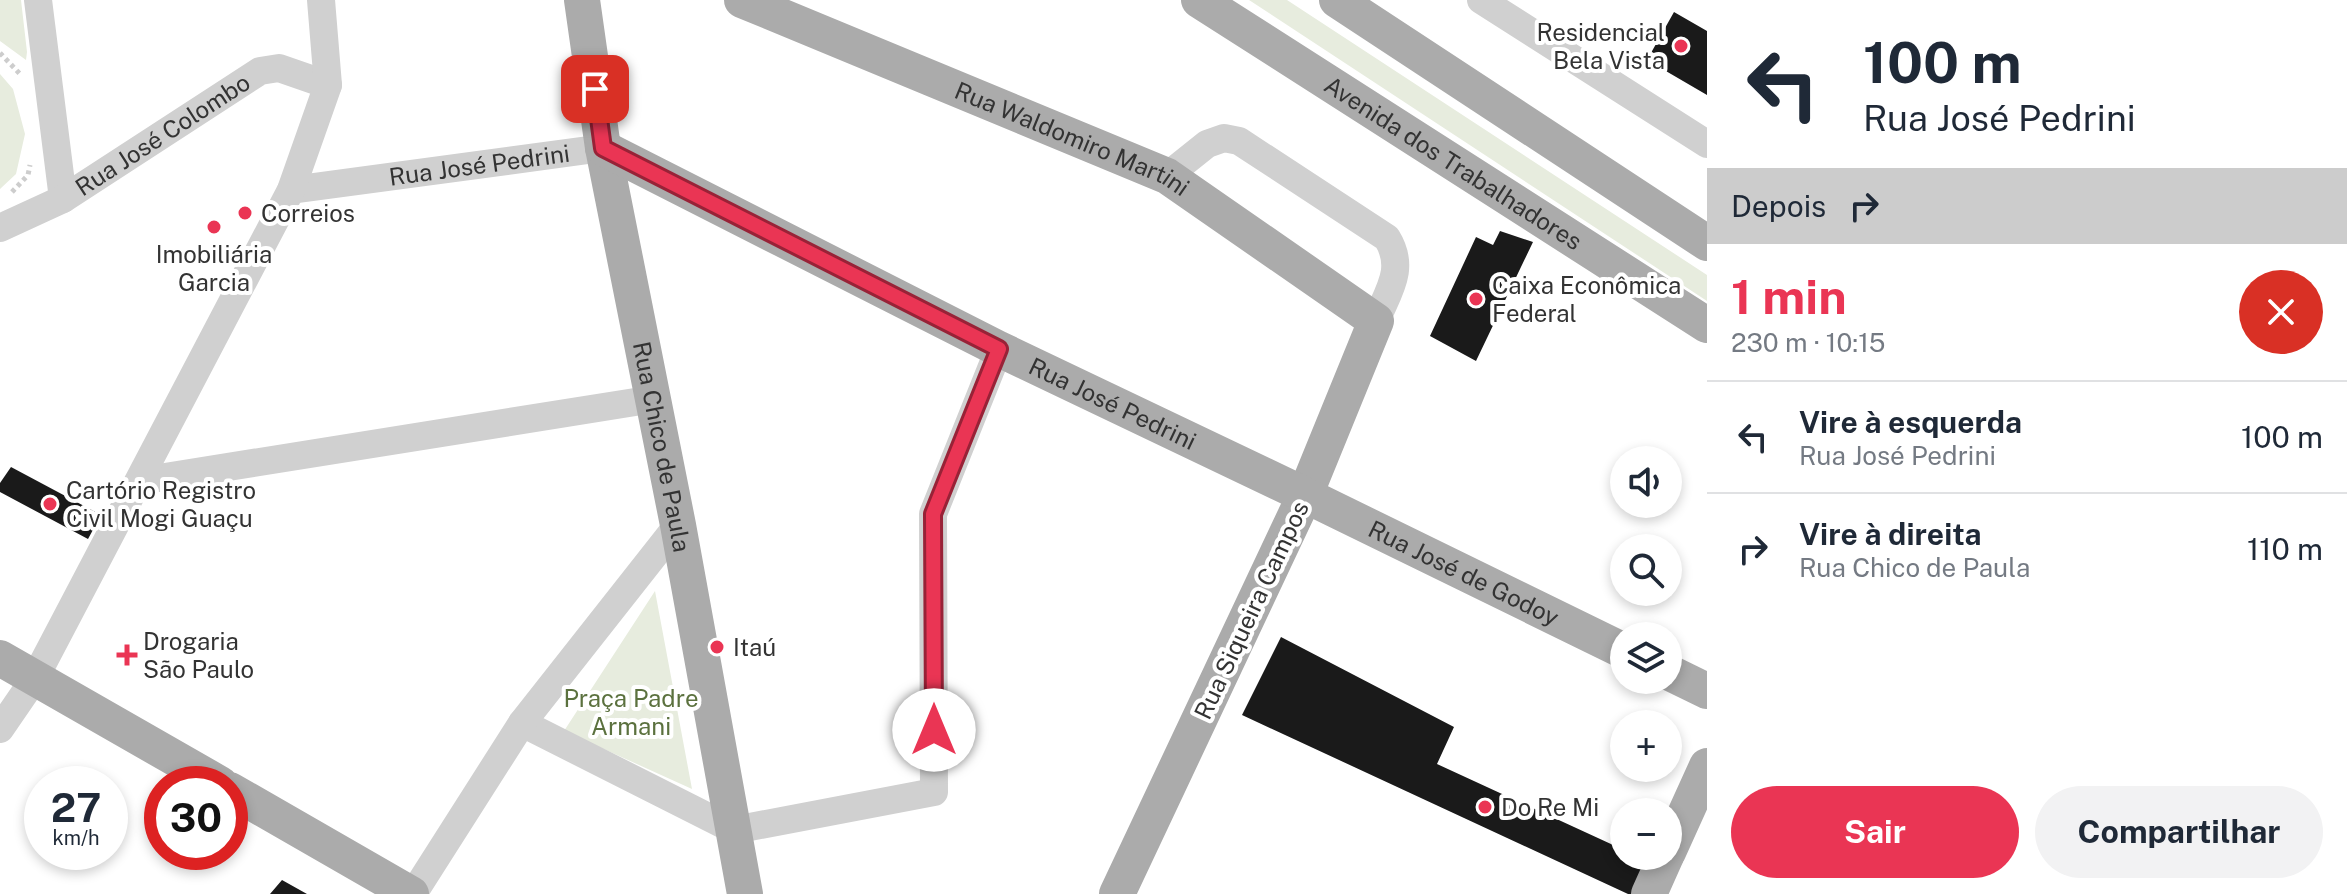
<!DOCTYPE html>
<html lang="pt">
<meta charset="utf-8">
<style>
:root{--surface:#fff;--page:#f2f2f3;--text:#1f2937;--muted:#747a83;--line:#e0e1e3;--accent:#ea3554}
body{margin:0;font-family:"Public Sans",sans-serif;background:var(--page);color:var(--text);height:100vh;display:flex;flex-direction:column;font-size:30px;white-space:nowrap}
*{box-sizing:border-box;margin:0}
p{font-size:26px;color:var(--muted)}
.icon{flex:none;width:44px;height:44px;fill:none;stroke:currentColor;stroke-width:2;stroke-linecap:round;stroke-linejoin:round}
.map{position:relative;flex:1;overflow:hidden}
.details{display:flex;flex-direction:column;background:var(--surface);width:640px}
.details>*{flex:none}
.guide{background:#fff;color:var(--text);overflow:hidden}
.controls{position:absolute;left:1610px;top:446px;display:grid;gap:16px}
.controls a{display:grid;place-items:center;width:72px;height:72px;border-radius:50%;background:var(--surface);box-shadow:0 4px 12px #0003;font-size:40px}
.speed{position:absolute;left:24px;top:766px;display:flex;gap:16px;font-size:40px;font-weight:700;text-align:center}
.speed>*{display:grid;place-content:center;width:104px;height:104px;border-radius:50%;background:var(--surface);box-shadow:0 4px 12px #0003;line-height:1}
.speed small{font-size:20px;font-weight:400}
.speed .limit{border:12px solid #d22;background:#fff;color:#111}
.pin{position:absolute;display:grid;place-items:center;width:68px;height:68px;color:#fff;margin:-34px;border-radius:16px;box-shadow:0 4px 12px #0006}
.me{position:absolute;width:88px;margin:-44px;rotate:0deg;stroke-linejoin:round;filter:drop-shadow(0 0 6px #0008)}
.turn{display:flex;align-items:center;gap:28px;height:168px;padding:0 24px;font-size:36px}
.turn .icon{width:104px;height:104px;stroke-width:2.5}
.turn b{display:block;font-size:56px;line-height:68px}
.then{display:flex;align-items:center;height:76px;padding:0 24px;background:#0003;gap:16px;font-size:30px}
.round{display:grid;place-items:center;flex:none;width:84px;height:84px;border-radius:42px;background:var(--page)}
.summary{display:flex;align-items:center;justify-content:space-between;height:136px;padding:0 24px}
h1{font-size:48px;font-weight:700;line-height:60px;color:var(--accent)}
.primary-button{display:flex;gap:16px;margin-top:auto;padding:16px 24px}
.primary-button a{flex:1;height:92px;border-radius:48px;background:var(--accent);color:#fff;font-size:32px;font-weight:700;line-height:92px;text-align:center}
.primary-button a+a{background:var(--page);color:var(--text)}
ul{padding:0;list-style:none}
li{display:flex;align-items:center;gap:24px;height:112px;padding:0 24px;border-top:2px solid var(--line)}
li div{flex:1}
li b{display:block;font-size:30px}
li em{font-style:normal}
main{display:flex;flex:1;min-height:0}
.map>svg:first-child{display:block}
.green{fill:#e7ecde}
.building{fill:#1a1a1a}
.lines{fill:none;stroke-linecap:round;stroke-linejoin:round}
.path{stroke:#cdcdcd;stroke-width:5;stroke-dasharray:4 4;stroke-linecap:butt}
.minor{stroke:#d0d0d0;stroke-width:28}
.major{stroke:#ababab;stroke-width:36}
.route-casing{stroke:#982237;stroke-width:20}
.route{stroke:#ea3554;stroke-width:14}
.poi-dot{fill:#ea3554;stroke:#fff;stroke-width:3}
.labels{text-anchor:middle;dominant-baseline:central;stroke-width:8;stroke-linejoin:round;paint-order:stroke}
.poi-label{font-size:24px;fill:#333;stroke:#fff;text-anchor:start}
.street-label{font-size:24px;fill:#333;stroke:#fff}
.park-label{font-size:24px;fill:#5b713e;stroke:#fff}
</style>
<main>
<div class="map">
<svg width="1707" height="894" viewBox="0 0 1707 894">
<rect width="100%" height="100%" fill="#fff"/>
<path class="green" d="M 0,0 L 21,0 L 27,52 L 26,60 L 0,41 Z
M 1249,0 L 1287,0 L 1707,275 L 1707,301 Z
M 0,74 L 13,89 L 25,134 L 16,174 L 0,189 Z
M 655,591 L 692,789 L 564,731 Z"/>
<path class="building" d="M 1674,12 L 1707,31 L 1707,95 L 1647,60 Z
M 1500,231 L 1533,242 L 1476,361 L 1430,336 L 1476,237 L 1493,245 Z
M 11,467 L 101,515 L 88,539 L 0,492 L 0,483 Z
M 1281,637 L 1454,727 L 1437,764 L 1624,850 L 1624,856 L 1638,856 L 1647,860 L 1634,894 L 1628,894 L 1242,715 Z
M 282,880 L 307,894 L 270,894 Z"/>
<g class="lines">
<path class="path" d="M 0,53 L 20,74
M 12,192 L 28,175 L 30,165"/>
<g class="minor">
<path d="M 38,0 L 63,199"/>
<path d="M 1481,0 L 1707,144"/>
<path d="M 1167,176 L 1207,144 L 1224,138 L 1239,141 L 1387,238 C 1406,269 1388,291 1376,321"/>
<path id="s1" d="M 291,190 L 603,148"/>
<path id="s2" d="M 0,228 L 63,199 L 260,71 L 279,68 L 328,85"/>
<path d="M 140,481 L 654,399"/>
<path d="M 522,723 L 734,830 L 934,792 L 933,514 L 999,349"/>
<path d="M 0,729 L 35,678 L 291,190 L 328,85 L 321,0"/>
<path d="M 413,894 L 522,723 L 678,525"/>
</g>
<g class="major">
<path id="s3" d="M 582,0 L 603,148 L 678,525 L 745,894"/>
<path id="s4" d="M 742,0 L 1167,176 L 1376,321 L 1305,495 L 1117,894"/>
<path id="s5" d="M 1199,0 L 1707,325"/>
<path d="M 1337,0 L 1707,243"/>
<path id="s6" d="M 603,148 L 999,349 L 1305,495 L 1624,651"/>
<path d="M 0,658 L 220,784"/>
<path d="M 1668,672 L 1707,691"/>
<path d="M 230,790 L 411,894"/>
<path d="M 1668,852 L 1707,766"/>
<path d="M 1649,894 L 1666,856"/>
</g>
</g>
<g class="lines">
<defs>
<path id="route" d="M 595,89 L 603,148 L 999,349 L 933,514 L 934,730"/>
</defs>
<use href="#route" class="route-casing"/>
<use href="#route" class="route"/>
</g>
<g class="poi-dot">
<circle cx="1681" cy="46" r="8"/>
<circle cx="245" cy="213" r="8"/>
<circle cx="214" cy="227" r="8"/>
<circle cx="1476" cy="299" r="8"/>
<circle cx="50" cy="504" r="8"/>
<circle cx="717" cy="647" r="8"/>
<path d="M123 643h8v8h8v8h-8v8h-8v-8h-8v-8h8z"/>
<circle cx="1485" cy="807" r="8"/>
</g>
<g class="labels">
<g class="poi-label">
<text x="1665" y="32" text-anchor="end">Residencial<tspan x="1665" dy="28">Bela Vista</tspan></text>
<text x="261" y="213">Correios</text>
<text x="214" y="254" text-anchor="middle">Imobiliária<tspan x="214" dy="28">Garcia</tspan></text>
<text x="1492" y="285">Caixa Econômica<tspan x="1492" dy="28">Federal</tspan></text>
<text x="66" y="490">Cartório Registro<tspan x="66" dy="28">Civil Mogi Guaçu</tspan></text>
<text x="143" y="641">Drogaria<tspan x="143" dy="28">São Paulo</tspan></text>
<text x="733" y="647">Itaú</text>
<text x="1501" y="807">Do Re Mi</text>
</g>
<g class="street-label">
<text stroke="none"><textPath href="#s2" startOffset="188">Rua José Colombo</textPath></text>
<text stroke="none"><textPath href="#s4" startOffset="358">Rua Waldomiro Martini</textPath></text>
<text stroke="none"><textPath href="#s5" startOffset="302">Avenida dos Trabalhadores</textPath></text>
<text stroke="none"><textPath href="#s1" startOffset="190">Rua José Pedrini</textPath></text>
<text stroke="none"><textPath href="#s6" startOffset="570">Rua José Pedrini</textPath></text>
<text stroke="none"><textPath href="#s3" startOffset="454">Rua Chico de Paula</textPath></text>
<text stroke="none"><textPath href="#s6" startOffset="960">Rua José de Godoy</textPath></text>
<text transform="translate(1251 610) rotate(-65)">Rua Siqueira Campos</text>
</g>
<g class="park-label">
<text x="631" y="698">Praça Padre<tspan x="631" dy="28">Armani</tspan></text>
</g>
</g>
</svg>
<div class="controls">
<a><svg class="icon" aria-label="sound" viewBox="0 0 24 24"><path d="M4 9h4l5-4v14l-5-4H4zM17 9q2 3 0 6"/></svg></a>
<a><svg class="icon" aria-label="search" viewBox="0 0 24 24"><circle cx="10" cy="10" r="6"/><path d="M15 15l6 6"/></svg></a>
<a><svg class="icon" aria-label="layers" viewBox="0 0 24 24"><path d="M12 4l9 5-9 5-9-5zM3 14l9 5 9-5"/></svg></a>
<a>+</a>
<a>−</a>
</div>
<div class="speed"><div>27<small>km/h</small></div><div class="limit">30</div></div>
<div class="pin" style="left:595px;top:89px;background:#d93025"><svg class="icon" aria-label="arrive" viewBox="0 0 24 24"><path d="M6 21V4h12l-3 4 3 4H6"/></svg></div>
<svg class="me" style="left:934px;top:730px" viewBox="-20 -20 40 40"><circle r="19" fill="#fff"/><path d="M0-13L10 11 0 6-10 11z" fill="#ea3554"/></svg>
</div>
<section class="details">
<div class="guide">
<div class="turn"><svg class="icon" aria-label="left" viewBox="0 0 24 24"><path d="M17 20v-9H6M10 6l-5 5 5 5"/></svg><div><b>100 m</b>Rua José Pedrini</div></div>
<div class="then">Depois<svg class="icon" aria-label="right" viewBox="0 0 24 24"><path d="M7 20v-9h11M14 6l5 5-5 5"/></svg></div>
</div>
<div class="summary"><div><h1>1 min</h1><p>230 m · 10:15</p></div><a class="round" style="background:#d93025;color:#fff"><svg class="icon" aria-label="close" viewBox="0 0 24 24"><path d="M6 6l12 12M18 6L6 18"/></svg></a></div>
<ul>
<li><svg class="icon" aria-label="left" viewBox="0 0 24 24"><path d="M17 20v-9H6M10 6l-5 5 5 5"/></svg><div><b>Vire à esquerda</b><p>Rua José Pedrini</p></div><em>100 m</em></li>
<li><svg class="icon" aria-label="right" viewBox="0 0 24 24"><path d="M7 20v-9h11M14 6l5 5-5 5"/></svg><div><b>Vire à direita</b><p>Rua Chico de Paula</p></div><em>110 m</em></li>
</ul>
<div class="primary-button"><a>Sair</a><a>Compartilhar</a></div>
</section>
</main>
